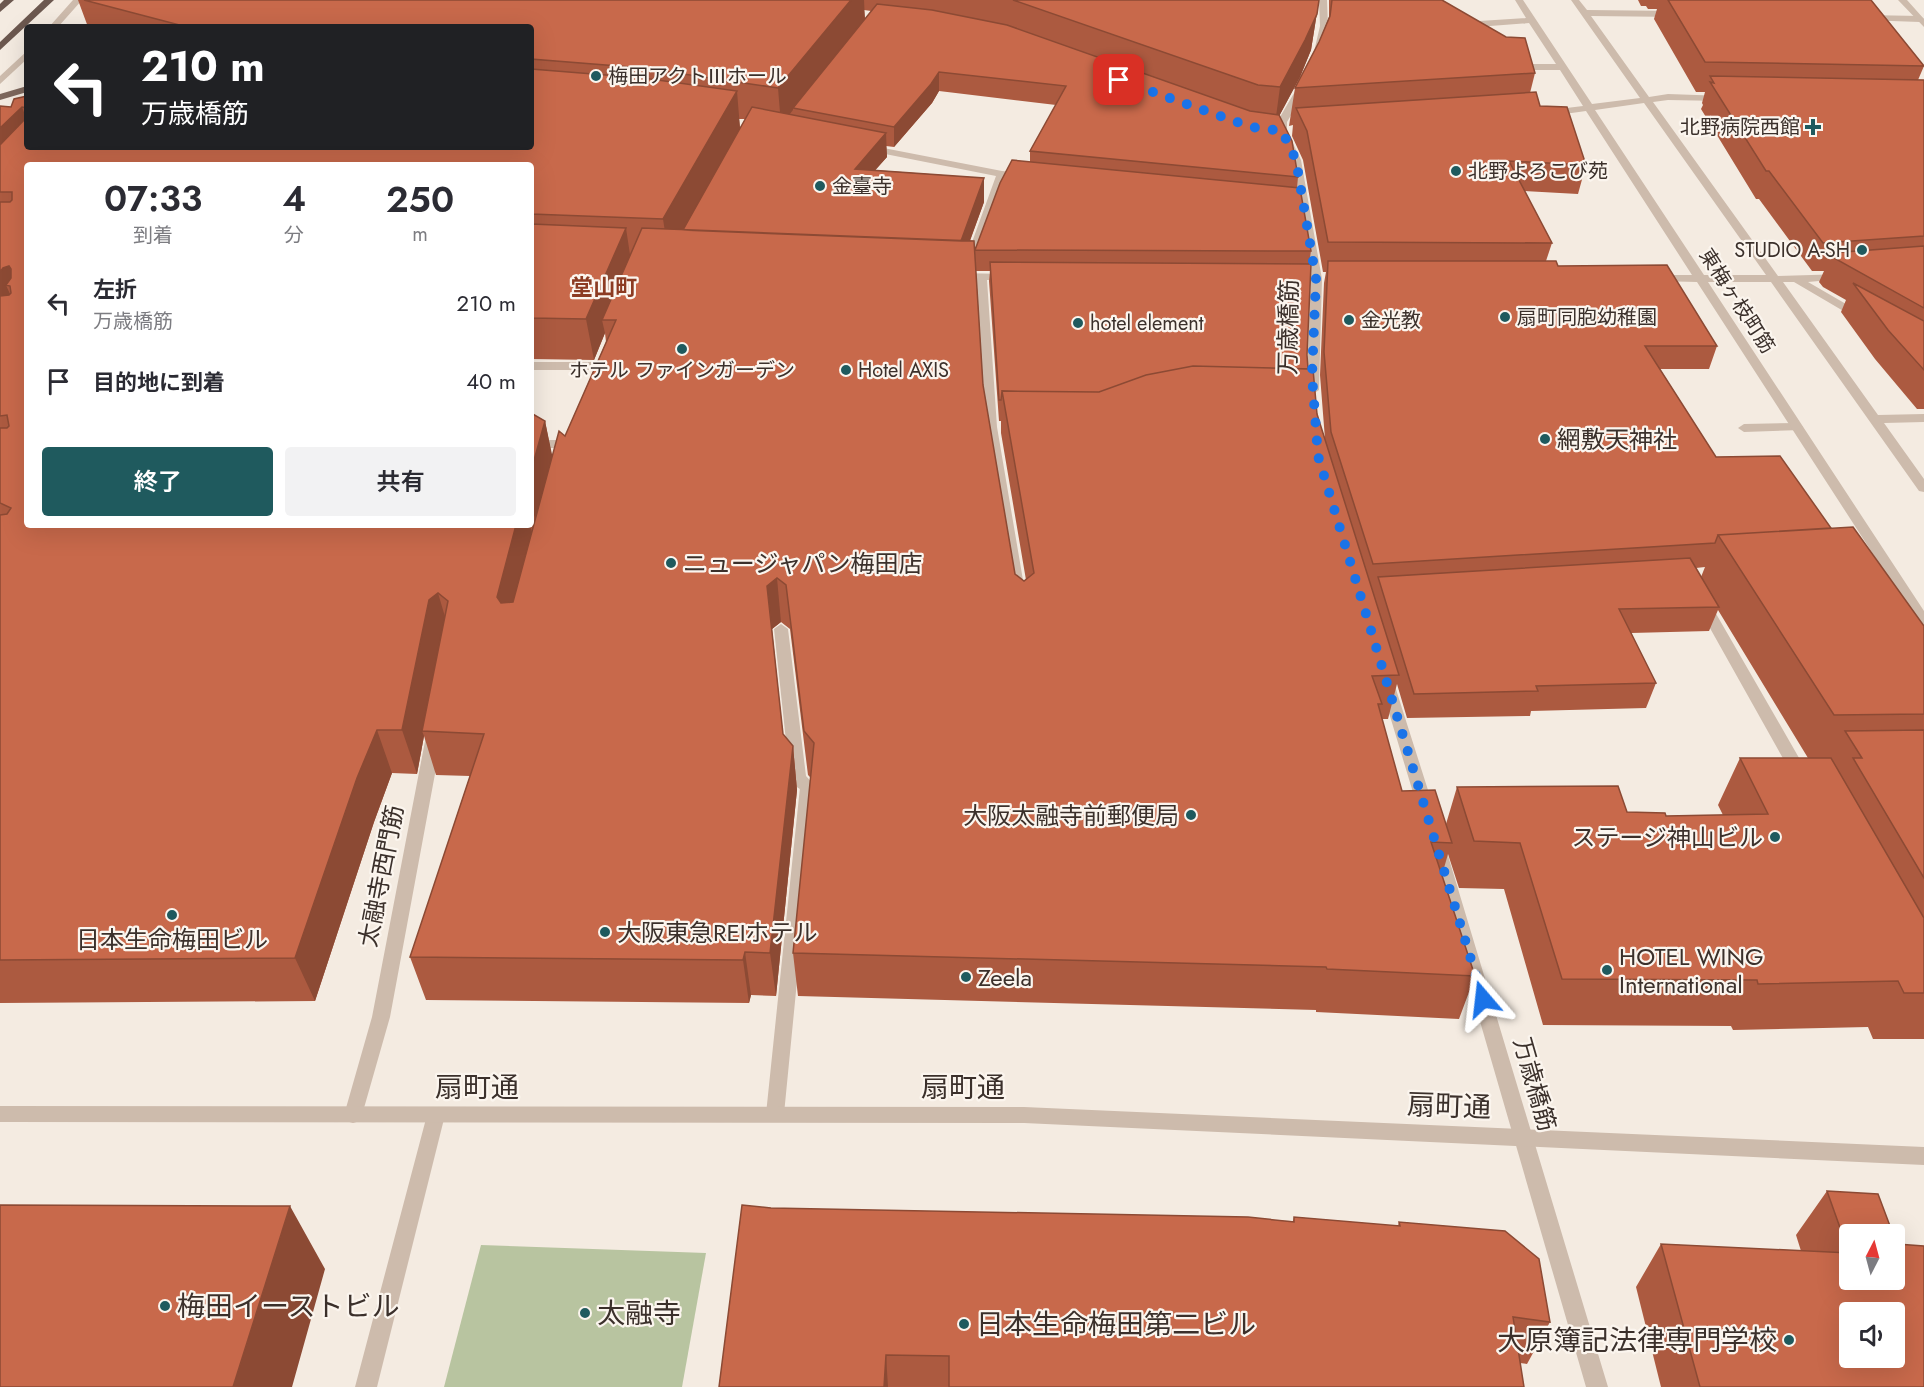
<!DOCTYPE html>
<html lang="ja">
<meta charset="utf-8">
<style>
:root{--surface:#fff;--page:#f2f2f3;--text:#2b2b33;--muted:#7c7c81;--accent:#1f5a5e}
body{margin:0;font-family:Jost,"Noto Sans JP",sans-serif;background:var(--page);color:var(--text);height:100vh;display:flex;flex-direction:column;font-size:22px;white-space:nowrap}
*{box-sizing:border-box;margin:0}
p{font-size:20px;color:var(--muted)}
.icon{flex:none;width:33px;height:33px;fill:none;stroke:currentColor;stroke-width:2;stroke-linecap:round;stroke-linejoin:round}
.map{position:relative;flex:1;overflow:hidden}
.drawer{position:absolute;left:24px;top:162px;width:510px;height:366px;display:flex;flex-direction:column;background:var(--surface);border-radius:6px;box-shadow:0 6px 24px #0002}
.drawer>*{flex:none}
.top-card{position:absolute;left:24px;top:24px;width:510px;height:126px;border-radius:6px;box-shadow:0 6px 24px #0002;background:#202124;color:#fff;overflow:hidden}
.needle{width:39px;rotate:6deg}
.fabs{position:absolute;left:1839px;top:1224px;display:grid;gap:12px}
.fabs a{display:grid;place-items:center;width:66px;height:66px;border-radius:6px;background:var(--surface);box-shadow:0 6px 24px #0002;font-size:30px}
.pin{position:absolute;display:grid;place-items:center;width:51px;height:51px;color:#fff;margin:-26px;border-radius:12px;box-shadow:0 3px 9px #0006}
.me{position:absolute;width:66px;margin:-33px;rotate:343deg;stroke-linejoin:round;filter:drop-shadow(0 0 4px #0008)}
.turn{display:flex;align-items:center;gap:21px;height:126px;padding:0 18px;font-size:27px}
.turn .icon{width:78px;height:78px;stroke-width:2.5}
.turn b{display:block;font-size:42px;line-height:51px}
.eta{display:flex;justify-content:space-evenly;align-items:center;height:102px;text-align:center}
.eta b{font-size:36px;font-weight:600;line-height:42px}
.action{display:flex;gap:12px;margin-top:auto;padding:12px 18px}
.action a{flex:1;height:69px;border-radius:6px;background:var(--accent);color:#fff;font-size:24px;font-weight:600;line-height:69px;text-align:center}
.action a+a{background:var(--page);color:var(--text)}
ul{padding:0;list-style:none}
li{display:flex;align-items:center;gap:18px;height:78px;padding:0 18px}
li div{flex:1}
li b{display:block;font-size:22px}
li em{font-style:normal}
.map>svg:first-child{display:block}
.green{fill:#b8c4a0}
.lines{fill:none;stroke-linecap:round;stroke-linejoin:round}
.service{fill:#cdbbac;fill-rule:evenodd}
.minor{fill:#cdbbac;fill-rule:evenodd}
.tertiary{fill:#cdbbac;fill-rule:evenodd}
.primary{fill:#7d675c;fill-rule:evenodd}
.trunk{fill:#6c584f;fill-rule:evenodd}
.wall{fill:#ac5a40;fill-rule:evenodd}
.shaded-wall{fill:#8c4a34}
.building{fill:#c8694b;stroke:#8c4a34;stroke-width:1.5;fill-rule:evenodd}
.route{stroke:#1a73e8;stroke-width:10;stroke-dasharray:0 18}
.poi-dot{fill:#1f5a5e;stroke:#fbf5ee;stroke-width:2}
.labels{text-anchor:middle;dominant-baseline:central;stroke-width:4.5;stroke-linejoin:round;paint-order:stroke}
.far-poi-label{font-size:20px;fill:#3b302b;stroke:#fbf5ee;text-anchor:start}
.far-street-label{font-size:20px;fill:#3b302b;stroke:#fbf5ee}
.far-neighbourhood-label{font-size:22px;font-weight:bold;fill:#8c3b22;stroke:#fbf5ee}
.street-label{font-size:24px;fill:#3b302b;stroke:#fbf5ee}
.poi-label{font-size:24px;fill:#3b302b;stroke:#fbf5ee;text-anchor:start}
.near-street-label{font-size:28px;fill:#3b302b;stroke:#fbf5ee}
.near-poi-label{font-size:28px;fill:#3b302b;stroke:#fbf5ee;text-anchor:start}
</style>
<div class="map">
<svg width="1924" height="1387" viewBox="0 0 1924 1387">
<rect width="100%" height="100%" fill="#f4ebe1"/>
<path class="green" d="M 481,1245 L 706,1253 L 682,1387 L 444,1387 Z"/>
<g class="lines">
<path class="service" d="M 531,362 L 599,362 L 605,366 L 599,370 L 531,370 Z
M 1797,423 L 1803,427 L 1801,430 L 1744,432 L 1738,428 L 1744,424 Z
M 531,440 L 567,440 L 573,444 L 567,448 L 531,448 Z
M 781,624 L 788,629 L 806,776 L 816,787 L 814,791 C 803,794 795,787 790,778 L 774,629 Z"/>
<path class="minor" d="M 1319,0 L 1327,0 L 1328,26 L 1323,56 L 1318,59 L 1313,56 L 1320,26 Z
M 1515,0 L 1523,0 L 1592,104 L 1640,98 L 1571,0 L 1579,0 L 1587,10 L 1677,11 L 1681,14 L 1677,17 L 1591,16 L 1649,97 L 1668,94 L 1725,96 L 1727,98 L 1722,101 L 1668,100 L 1653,102 L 1778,276 L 1845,274 L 1845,278 L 1841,279 L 1808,282 L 1865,315 L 1865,319 L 1857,319 L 1794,282 L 1783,282 L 1878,415 L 1924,414 L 1924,422 L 1884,423 L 1924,479 L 1924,492 L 1919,491 L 1771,282 L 1708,282 L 1924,611 L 1924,627 L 1919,625 L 1697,282 L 1656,281 L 1650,278 L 1656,275 L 1692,275 L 1586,111 L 1550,116 L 1545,113 L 1550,110 L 1583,106 L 1560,70 L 1515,70 L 1510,67 L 1515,64 L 1556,64 L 1529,23 L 1464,28 L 1460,25 L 1464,22 L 1526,18 ZM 1644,103 L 1766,275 L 1704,275 L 1595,110 Z
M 1866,15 L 1920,16 L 1924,19 L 1920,22 L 1863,20 L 1863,16 Z
M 1302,85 L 1307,88 L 1287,122 L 1287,131 L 1301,160 L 1322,279 L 1319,390 L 1313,394 L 1307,390 L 1310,279 L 1291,160 L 1277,131 L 1277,122 L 1297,88 Z
M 868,145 L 1002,171 L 1025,173 L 1030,176 L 1025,179 L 1006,177 L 975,267 L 969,270 L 963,267 L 996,176 L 865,150 L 865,146 Z
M 957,273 L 1008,274 L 1014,277 L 1008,280 L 987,280 L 997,427 L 1025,592 L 1018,597 L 1011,592 L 985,427 L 976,280 L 953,278 L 951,276 Z
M 1704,600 L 1711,605 L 1806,770 L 1808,774 L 1806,778 L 1794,778 L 1697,605 Z
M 1387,678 L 1394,683 L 1434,809 L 1432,813 L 1420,813 L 1418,809 L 1380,683 Z
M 434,731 L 439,732 L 442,736 L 390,1017 L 362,1115 L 360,1121 L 353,1123 L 346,1121 L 344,1115 L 372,1017 L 426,736 L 429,732 Z
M 808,781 L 814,783 L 816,787 L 784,1114 L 782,1120 L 775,1122 L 768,1120 L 766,1114 L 800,787 L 802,783 Z
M 1438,843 L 1444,845 L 1446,849 L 1608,1387 L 1586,1387 L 1430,849 L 1432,845 Z
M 436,1107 L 443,1109 L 445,1115 L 377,1387 L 355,1387 L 427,1115 L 429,1109 Z"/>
<path class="tertiary" d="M 73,0 L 82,0 L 58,27 L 49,27 Z
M 1898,0 L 1907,0 L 1924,19 L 1924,27 Z
M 27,51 L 27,59 L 0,84 L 0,76 Z
M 0,1106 L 1024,1107 L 1924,1147 L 1924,1165 L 1024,1123 L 0,1122 Z"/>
<path class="primary" d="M 27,86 L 27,92 L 0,100 L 0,94 Z"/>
<path class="trunk" d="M 4,0 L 14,0 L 0,12 L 0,4 Z
M 44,0 L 54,0 L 0,50 L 0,42 Z"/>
</g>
<path class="wall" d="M 78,0 L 1319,0 L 1311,50 L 1300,77 L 1279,116 L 1298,177 L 1297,188 L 1311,251 L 1309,264 L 1307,355 L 1308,369 L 1317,414 L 1325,439 L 1320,375 L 1324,283 L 1326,272 L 1323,272 L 1303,160 L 1292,136 L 1293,125 L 1289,126 L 1295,88 L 1319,42 L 1329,17 L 1329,0 L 1442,0 L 1535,73 L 1530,93 L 1586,165 L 1578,194 L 1524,191 L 1552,243 L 1546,261 L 1558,266 L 1717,346 L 1709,369 L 1660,369 L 1716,457 L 1831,528 L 1924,626 L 1924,1039 L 1873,1039 L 1868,1027 L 1733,1030 L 1731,1026 L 1543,1025 L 1504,889 L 1459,888 L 1448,854 L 1442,875 L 1475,976 L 1459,1019 L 1316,1012 L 1316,1010 L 798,996 L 793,953 L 811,778 L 808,775 L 790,629 L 781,622 L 772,629 L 783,734 L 793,746 L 797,790 L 776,996 L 751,995 L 749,1003 L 426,1000 L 410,957 L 470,776 L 436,775 L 424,736 L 417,774 L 392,773 L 374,822 L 315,1001 L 0,1003 L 0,106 L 11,107 L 27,96 L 27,147 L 531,147 L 531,27 L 88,27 ZM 864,10 L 871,11 L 865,19 ZM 939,91 L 1056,105 L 1030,151 L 1030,162 L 975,250 L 975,259 L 970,241 L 984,202 L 984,178 L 875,170 L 887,157 L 886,146 L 894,147 L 932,103 ZM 739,119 L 745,119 L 740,128 ZM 531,165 L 531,359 L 594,360 L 605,333 L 606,342 L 565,436 L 552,457 L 545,421 L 531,413 L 531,525 L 27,525 ZM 976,271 L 990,271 L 989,281 L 999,421 L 1001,421 L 1001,433 L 1026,580 L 1024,581 L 1015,574 L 983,385 ZM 1705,567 L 1701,577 L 1696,568 ZM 1718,610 L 1808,758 L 1740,758 L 1718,805 L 1723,815 L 1666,816 L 1627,812 L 1457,787 L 1446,824 L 1402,791 L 1382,719 L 1388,719 L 1397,684 L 1407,718 L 1530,716 L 1531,711 L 1646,708 L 1656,683 L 1631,633 L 1709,631 Z
M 1638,0 L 1871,0 L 1924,66 L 1918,80 L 1924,80 L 1924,409 L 1917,409 L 1875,359 L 1841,312 L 1846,300 L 1823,287 L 1819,282 L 1824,271 L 1812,271 L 1759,199 L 1756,199 L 1701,109 L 1703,105 L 1702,103 L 1705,92 L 1696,92 L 1654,19 L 1657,9 L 1648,9 L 1646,6 L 1641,6 Z
M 1827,1191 L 1924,1387 L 1661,1387 L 1636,1287 L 1661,1244 L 1801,1251 L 1796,1235 Z
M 771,1208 L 1293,1221 L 1294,1217 L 1398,1226 L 1399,1222 L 1550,1322 L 1527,1364 L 1520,1363 L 1524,1387 L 719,1387 Z"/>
<path class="shaded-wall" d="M 851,0 L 864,0 L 865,21 L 793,108 L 793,110 L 781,125 L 778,88 Z
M 1319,0 L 1311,50 L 1300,77 L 1275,124 L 1280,87 Z
M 939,72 L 939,91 L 932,103 L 894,147 L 894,127 Z
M 737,91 L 740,128 L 669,258 L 663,219 Z
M 22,107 L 27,120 L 0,183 L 0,128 Z
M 886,133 L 887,157 L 856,192 L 855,169 Z
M 984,178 L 984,202 L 959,270 L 959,245 Z
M 626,228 L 632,268 L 602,320 L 605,333 L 594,360 L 586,319 Z
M 9,266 L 26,307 L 10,286 L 6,285 L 18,312 L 0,329 L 0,272 L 3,268 Z
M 545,421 L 554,464 L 537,528 L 531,502 L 531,471 Z
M 516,525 L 530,525 L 534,540 L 508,640 L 497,597 Z
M 777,578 L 781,622 L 772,629 L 767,586 Z
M 438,593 L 451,637 L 422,731 L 424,736 L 417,774 L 402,730 L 429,600 Z
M 377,730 L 392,773 L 374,822 L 315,1001 L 295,958 L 357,778 Z
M 793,746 L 797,790 L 776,996 L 770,953 Z
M 745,952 L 751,995 L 749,1003 L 743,960 Z
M 290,1206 L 325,1269 L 292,1387 L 233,1387 Z
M 886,1355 L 888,1387 L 884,1387 Z"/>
<path class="building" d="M 84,0 L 851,0 L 778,88 L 643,68 L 531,59 L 531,27 L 187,27 Z
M 1013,0 L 1319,0 L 1317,14 L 1305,40 L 1280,87 L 1258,85 Z
M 1332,0 L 1442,0 L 1506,37 L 1525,38 L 1535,73 L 1295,88 L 1319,42 L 1330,16 Z
M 1668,0 L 1871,0 L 1924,66 L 1705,62 Z
M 877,4 L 932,10 L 1007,25 L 1250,111 L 1279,115 L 1292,141 L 1298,177 L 1030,151 L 1066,86 L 939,72 L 931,84 L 894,127 L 793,108 Z
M 531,69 L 643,78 L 737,91 L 663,219 L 531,214 L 531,165 L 27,165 L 27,525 L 516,525 L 497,597 L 501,603 L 513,602 L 559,431 L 565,436 L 616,320 L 602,320 L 642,228 L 974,241 L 983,385 L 1015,574 L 1024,581 L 1034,573 L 1002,391 L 1099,392 L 1146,375 L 1193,366 L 1313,369 L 1317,414 L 1399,675 L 1372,676 L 1382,704 L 1378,704 L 1402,791 L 1435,790 L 1452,843 L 1431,842 L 1475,976 L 1327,969 L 1326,967 L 793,953 L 814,743 L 804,731 L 786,585 L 777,578 L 767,586 L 783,734 L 793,746 L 770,953 L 745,952 L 743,960 L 410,957 L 484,734 L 422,731 L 448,601 L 438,593 L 429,600 L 402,730 L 377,730 L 357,778 L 295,958 L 0,960 L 0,515 L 7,514 L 11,508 L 0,503 L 0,428 L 7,428 L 9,426 L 7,415 L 0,416 L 0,296 L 9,295 L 11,293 L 10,286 L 6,285 L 11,278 L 11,269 L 9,266 L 3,268 L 0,272 L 0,202 L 10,202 L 12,200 L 12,192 L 0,192 L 0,145 L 27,117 L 27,147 L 531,147 Z
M 1710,76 L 1924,80 L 1924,236 L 1823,243 L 1769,171 L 1766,171 L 1710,82 L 1714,83 Z
M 1536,92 L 1540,106 L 1567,107 L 1586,165 L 1509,161 L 1552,243 L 1328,242 L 1307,131 L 1296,108 Z
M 27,96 L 27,108 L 22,107 L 0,128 L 0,106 L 11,107 L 14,99 Z
M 752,107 L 886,133 L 855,169 L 984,178 L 961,241 L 683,230 Z
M 1012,160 L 1300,188 L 1311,251 L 975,250 L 1000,183 Z
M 531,224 L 626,228 L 586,319 L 531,318 Z
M 1924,246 L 1924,308 L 1834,258 L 1831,253 Z
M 1328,261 L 1556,261 L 1558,266 L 1667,265 L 1717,346 L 1645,346 L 1716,457 L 1780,456 L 1831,528 L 1718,535 L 1715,543 L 1373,564 L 1331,432 L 1324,352 Z
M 990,262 L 1311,264 L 1307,355 L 1308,369 L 1193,366 L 1146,375 L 1099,392 L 1002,391 L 1001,400 L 999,400 Z
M 1853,283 L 1924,321 L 1924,370 L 1888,330 Z
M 531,413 L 545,421 L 531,471 Z
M 1853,527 L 1924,626 L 1924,714 L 1834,715 L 1718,535 Z
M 1690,558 L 1719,607 L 1619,609 L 1656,683 L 1536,686 L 1538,691 L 1414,694 L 1378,577 Z
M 1924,730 L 1924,878 L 1853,758 L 1862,758 L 1845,731 Z
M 1740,758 L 1831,758 L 1924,918 L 1924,993 L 1904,993 L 1898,981 L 1758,984 L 1757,980 L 1562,979 L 1520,843 L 1474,841 L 1457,787 L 1618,786 L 1627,812 L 1665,813 L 1666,816 L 1768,814 Z
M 1827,1191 L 1878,1194 L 1893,1234 L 1850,1234 L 1850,1280 L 1894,1280 L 1894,1237 L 1897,1244 L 1924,1246 L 1924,1387 L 1700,1387 L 1661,1244 L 1849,1253 ZM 1850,1312 L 1894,1312 L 1894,1358 L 1850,1358 Z
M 0,1205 L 290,1206 L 233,1387 L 0,1387 Z
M 742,1205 L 771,1208 L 1248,1217 L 1294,1222 L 1294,1217 L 1400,1226 L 1399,1222 L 1505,1231 L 1539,1259 L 1550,1322 L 1513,1317 L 1524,1387 L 949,1387 L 949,1356 L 886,1355 L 884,1387 L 719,1387 Z"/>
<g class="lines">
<path class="route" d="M 1119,80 L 1251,127 L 1282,131 L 1296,160 L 1316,279 L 1312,375 L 1318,456 L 1483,999"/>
</g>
<g class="poi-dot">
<circle cx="596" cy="76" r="6"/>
<path d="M1810 118h6v6h6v6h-6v6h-6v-6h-6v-6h6z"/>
<circle cx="1456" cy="171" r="6"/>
<circle cx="820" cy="186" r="6"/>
<circle cx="1862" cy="250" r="6"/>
<circle cx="1505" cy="317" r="6"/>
<circle cx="1349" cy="320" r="6"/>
<circle cx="1078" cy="323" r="6"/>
<circle cx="682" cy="349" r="6"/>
<circle cx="846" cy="370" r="6"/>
<circle cx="1545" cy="439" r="6"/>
<circle cx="671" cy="563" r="6"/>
<circle cx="1191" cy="815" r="6"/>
<circle cx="1775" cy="837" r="6"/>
<circle cx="172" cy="915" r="6"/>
<circle cx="605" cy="932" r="6"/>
<circle cx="1607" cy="970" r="6"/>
<circle cx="966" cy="977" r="6"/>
<circle cx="165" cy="1306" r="6"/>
<circle cx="585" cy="1313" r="6"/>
<circle cx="964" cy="1324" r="6"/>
<circle cx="1789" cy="1340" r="6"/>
</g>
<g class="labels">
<g class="far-poi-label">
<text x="608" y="76">梅田アクトⅢホール</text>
<text x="1800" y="127" text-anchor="end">北野病院西館</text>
<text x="1468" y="171">北野よろこび苑</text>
<text x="832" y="186">金臺寺</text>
<text x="1850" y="250" text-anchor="end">STUDIO A-SH</text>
<text x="1517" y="317">扇町同胞幼稚園</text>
<text x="1361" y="320">金光教</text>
<text x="1090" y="323">hotel element</text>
<text x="682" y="370" text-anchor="middle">ホテル ファインガーデン</text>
<text x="858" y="370">Hotel AXIS</text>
</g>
<g class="far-street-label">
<text transform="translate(1737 301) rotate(57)">東梅ヶ枝町筋</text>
</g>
<g class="far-neighbourhood-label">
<text x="604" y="287">堂山町</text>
</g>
<g class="street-label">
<text transform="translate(1288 327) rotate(-89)">万歳橋筋</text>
<text transform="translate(381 876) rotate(-79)">太融寺西門筋</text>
<text transform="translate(1535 1084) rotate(74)">万歳橋筋</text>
</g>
<g class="poi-label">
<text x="1557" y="439">網敷天神社</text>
<text x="683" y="563">ニュージャパン梅田店</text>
<text x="1179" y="815" text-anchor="end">大阪太融寺前郵便局</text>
<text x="1763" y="837" text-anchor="end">ステージ神山ビル</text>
<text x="617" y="932">大阪東急REIホテル</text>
<text x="172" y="939" text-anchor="middle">日本生命梅田ビル</text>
<text x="1619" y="956">HOTEL WING<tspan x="1619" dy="28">International</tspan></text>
<text x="978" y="977">Zeela</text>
</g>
<g class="near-street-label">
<text x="477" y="1087">扇町通</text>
<text x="963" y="1087">扇町通</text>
<text transform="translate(1449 1106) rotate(2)">扇町通</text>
</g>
<g class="near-poi-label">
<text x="177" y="1306">梅田イーストビル</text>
<text x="597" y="1313">太融寺</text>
<text x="976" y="1324">日本生命梅田第二ビル</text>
<text x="1777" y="1340" text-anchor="end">大原簿記法律専門学校</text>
</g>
</g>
</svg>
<div class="fabs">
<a><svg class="needle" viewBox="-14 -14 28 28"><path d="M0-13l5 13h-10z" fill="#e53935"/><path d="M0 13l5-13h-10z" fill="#7c7c81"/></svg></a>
<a><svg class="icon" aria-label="sound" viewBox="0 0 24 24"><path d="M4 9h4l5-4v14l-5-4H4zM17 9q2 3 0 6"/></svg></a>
</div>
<div class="pin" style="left:1119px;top:80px;background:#d93025"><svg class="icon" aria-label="arrive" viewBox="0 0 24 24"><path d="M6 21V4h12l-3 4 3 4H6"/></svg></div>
<svg class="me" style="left:1483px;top:999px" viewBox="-20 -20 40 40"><path d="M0-17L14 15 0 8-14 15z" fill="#1a73e8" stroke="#fff" stroke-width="4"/></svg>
<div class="top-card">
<div class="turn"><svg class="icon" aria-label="left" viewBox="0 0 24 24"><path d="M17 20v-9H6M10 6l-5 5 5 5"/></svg><div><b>210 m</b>万歳橋筋</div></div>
</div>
<section class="drawer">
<div class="eta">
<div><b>07:33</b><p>到着</p></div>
<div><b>4</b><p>分</p></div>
<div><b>250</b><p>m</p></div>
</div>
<ul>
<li><svg class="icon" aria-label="left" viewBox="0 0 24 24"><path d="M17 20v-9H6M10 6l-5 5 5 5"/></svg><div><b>左折</b><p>万歳橋筋</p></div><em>210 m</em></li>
<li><svg class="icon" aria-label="arrive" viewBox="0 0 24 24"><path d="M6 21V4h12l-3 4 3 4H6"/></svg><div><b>目的地に到着</b></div><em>40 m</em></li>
</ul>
<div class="action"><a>終了</a><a>共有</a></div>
</section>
</div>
